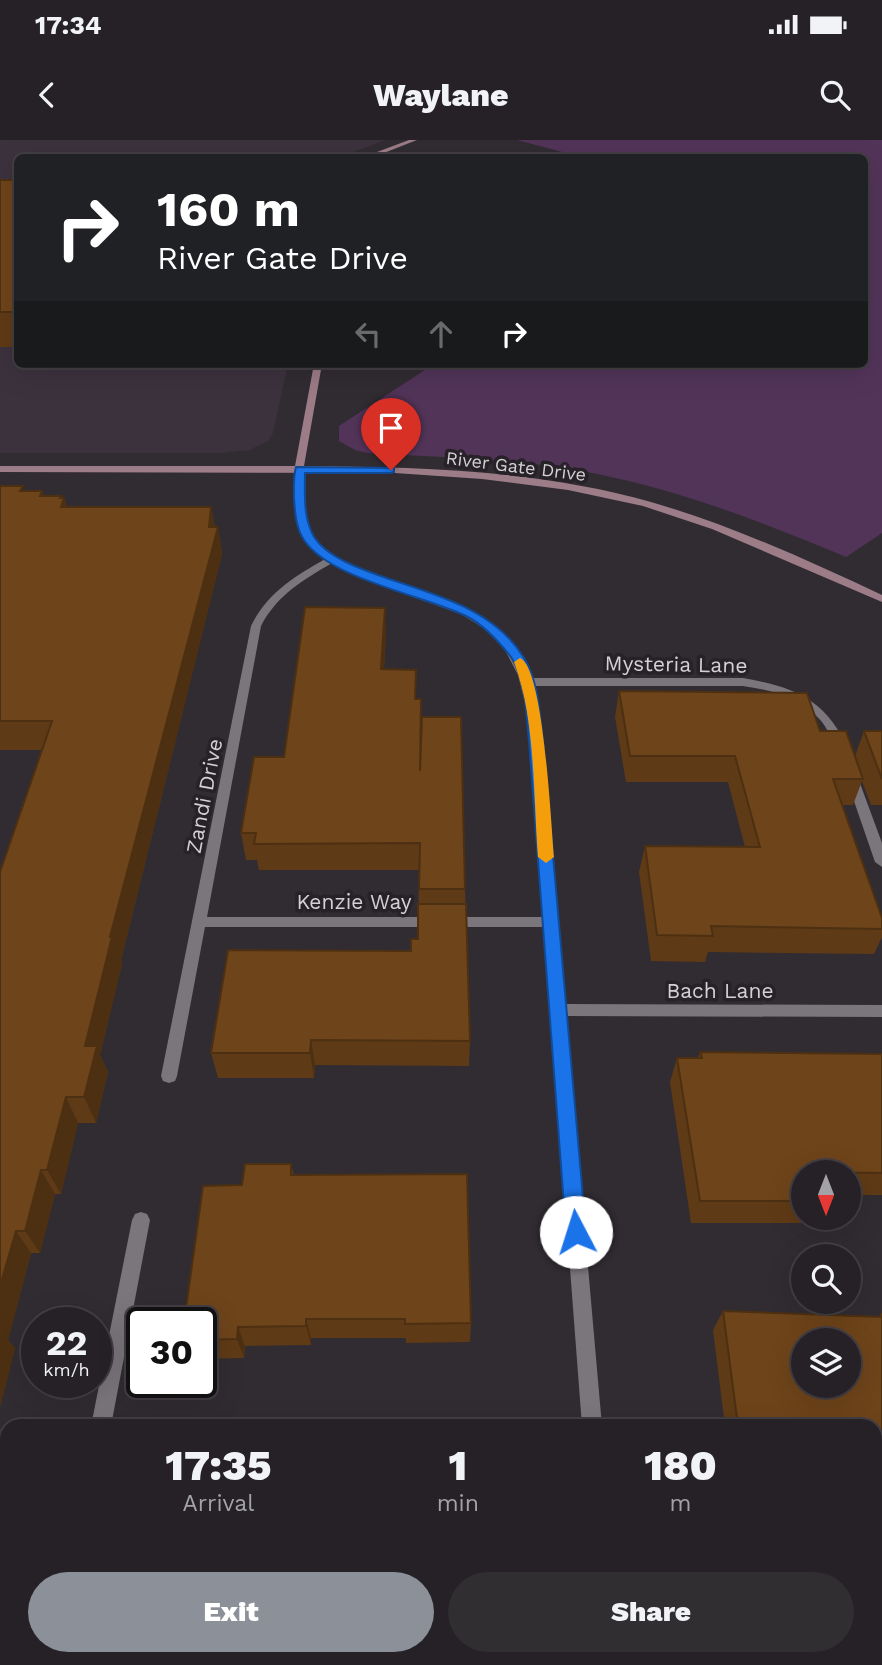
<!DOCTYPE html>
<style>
:root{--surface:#252126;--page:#312e32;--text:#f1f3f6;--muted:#a3a3a7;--line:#423e43;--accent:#8c9099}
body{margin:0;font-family:"Work Sans",sans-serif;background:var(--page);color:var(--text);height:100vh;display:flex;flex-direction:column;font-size:26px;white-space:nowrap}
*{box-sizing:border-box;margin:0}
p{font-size:23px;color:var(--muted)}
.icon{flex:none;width:38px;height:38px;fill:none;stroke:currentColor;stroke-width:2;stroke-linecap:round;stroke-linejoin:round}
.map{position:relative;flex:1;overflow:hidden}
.side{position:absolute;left:0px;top:1279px;width:882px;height:247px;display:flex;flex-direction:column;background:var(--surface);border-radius:21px 21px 0 0;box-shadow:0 7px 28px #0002,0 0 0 2px var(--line)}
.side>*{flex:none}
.banner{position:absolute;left:14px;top:14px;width:854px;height:214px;border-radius:10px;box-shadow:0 7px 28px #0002,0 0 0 2px var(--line);background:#202124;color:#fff;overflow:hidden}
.needle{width:46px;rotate:180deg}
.controls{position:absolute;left:791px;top:1020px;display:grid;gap:14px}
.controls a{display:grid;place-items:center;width:70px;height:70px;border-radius:50%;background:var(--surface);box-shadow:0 7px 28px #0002,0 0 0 2px var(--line);font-size:35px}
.speed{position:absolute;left:21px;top:1167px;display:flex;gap:14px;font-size:35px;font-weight:700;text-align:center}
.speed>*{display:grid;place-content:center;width:91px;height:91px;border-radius:50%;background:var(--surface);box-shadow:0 7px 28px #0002,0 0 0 2px var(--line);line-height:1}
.speed small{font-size:18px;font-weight:400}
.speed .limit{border:4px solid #111;border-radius:10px;background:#fff;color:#111}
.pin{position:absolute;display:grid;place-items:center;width:60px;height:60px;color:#fff;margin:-72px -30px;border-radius:50% 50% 50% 0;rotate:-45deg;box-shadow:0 0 7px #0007}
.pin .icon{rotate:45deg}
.me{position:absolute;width:77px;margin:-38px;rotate:355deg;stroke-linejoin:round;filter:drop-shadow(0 0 5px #0008)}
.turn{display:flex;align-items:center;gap:24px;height:147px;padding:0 28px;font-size:32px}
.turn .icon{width:91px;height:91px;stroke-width:2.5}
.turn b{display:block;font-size:49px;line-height:60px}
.lanes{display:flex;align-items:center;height:66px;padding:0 28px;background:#0003;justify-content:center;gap:35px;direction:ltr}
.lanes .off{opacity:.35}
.eta{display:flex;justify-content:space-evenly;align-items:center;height:119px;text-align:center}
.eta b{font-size:42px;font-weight:800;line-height:49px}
.action{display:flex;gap:14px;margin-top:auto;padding:14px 28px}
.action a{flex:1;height:80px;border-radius:42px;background:var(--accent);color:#fff;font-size:28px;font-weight:800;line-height:80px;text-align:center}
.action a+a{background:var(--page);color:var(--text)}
.status{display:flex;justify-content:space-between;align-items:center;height:49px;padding:0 35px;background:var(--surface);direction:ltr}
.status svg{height:19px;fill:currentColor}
header{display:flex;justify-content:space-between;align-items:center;height:91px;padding:0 28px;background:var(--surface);font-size:32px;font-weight:800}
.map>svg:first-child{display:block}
.built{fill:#3c323e}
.green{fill:#523459}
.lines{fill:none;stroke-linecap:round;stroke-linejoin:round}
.street{fill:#7b757c;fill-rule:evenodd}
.secondary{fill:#9c7c86;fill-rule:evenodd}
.wall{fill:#5f3a16}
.shaded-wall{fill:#4d3012}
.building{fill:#6e441a;stroke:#4d3012;stroke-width:2;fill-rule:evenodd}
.route{fill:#1a73e8;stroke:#114b97;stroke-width:2}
.slow{fill:#f59e0b}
.labels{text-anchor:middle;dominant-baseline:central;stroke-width:7;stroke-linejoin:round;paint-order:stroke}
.far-street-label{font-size:18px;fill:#d4d1d5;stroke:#272228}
.street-label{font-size:21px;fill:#d4d1d5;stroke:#272228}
</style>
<div class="status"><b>17:34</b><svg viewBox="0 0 49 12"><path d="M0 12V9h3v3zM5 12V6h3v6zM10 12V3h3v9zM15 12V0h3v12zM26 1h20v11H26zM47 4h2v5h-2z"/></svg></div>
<header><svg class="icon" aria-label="back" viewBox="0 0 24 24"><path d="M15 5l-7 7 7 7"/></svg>Waylane<svg class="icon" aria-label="search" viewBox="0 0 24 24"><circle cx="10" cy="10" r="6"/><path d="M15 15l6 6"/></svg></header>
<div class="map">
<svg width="882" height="1525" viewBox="0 0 882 1525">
<rect width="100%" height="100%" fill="#312c32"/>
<path class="built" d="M 0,0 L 386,0 L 339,17 L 18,18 L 18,224 L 288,224 L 273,293 L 268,301 L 249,310 L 220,313 L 0,313 Z"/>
<path class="green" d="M 517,0 L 882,0 L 882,393 L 846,417 C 753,378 659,342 558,327 C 494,318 431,317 367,313 L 355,310 L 339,301 L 339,286 L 434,224 L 864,224 L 864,18 L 581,17 Z"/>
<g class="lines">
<path class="street" d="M 299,326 L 304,329 C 304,351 300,378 313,397 C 322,412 341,421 356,428 C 422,457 503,462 531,538 L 743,538 C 794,547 826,559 848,609 L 842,613 L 838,612 C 832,602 829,591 822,582 C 802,558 772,550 743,546 L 533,546 L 540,575 L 565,864 L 882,865 L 882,877 L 566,876 L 602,1286 L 582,1286 L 544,787 L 205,787 L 177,936 L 175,941 L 169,943 L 163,941 L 161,936 L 251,486 C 267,453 294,437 325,419 C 290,395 295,367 294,329 ZM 332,423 L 374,443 L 461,474 L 485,489 L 504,508 L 518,535 L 528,575 L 543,777 L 207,777 L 261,486 C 277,455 303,440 332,423 Z
M 852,634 L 858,638 L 882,703 L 882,727 L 875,722 L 846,638 Z
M 141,1072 L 147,1074 L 150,1080 L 111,1286 L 91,1286 L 132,1080 L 135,1074 Z
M 875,1497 L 882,1497 L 882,1519 L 875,1519 Z
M 45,1519 L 67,1519 L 66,1525 L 44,1525 Z
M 599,1519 L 621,1519 L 621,1525 L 599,1525 Z"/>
<path class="secondary" d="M 409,0 L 417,0 L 371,18 L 361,18 Z
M 314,224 L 322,224 L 304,326 C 420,327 539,330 651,362 C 731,385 807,420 882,455 L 882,462 L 712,389 L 643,366 L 568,350 L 482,339 L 395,333 L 0,332 L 0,326 L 295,326 Z"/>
</g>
<path class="wall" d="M 0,40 L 18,40 L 18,207 L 0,207 Z
M 0,346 L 24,351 L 42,351 L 43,356 L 64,358 L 67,367 L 211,367 L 215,387 L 218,387 L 222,414 L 121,820 L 122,824 L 100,915 L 108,932 L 96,983 L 78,983 L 61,1054 L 55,1054 L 40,1113 L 31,1113 L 8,1200 L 15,1208 L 0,1267 L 0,732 L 42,610 L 0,610 Z
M 386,494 L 384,529 L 416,559 L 465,749 L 470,901 L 469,926 L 315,925 L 314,938 L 218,938 L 211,913 L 411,811 L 418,799 L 419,730 L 259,730 L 257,720 L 246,720 L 241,693 L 284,617 Z
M 619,551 L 820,591 L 855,616 L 864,591 L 882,591 L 882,665 L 871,665 L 862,641 L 853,665 L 843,665 L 882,778 L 882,797 L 874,814 L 708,812 L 705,822 L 651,821 L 639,732 L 645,706 L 745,707 L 728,642 L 626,642 L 615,577 Z
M 700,912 L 882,914 L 882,1055 L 849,1055 L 849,1032 L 803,1032 L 803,1078 L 818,1078 L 815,1083 L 691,1083 L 670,942 L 677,918 L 698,918 Z
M 291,1024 L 294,1035 L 471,1183 L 470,1202 L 406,1203 L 406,1198 L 311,1198 L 311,1205 L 245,1206 L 244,1218 L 201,1219 L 201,1183 L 242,1045 Z
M 723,1171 L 878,1177 L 882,1174 L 882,1356 L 878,1359 L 875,1359 L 875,1286 L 725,1286 L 713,1190 Z"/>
<path class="shaded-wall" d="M 61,356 L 63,362 L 64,358 L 72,386 L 61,367 L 60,358 Z
M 211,367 L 216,394 L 218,387 L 222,414 L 121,820 L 122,824 L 100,915 L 108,932 L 96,983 L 84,957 L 85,906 L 209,387 Z
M 385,468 L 386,494 L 382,556 L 381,529 Z
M 311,900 L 315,925 L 314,938 L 310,913 Z
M 66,957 L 78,983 L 61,1054 L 47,1030 Z
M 41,1030 L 55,1054 L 40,1113 L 25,1091 Z
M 16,1091 L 31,1113 L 8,1200 L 15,1208 L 0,1267 L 0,1146 Z
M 306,1179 L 311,1198 L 311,1205 L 306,1186 Z
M 238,1187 L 245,1206 L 244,1218 L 237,1199 Z"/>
<path class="building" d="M 0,40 L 18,40 L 16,45 L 18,45 L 18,172 L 0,172 Z
M 0,346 L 23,346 L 20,351 L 42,351 L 40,356 L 61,356 L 60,358 L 64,358 L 61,367 L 211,367 L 209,387 L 218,387 L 110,797 L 112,797 L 85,906 L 97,906 L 84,957 L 66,957 L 47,1030 L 41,1030 L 25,1091 L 16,1091 L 0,1146 L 0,732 L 52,581 L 0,581 Z
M 305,467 L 385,468 L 381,529 L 416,530 L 415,559 L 421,559 L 420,631 L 422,577 L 461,577 L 465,749 L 419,749 L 420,703 L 254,704 L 256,693 L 241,693 L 254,617 L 284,617 Z
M 619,551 L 807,553 L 820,591 L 846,591 L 863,639 L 833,639 L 882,778 L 882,789 L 711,786 L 713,796 L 657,795 L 645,706 L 760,707 L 735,616 L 630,616 Z
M 864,591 L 882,591 L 882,639 Z
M 418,764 L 466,764 L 470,901 L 311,900 L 310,913 L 211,913 L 228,810 L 411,811 L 411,799 L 418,799 Z
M 700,912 L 882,914 L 882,1033 L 803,1032 L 803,1061 L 700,1061 L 677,918 L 702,918 Z
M 245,1024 L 291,1024 L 291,1035 L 467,1034 L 471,1183 L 405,1184 L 405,1179 L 306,1179 L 306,1186 L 238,1187 L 237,1199 L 201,1200 L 201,1183 L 184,1183 L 203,1046 L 242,1045 Z
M 723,1171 L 882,1177 L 881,1174 L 882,1174 L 882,1344 L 875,1344 L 875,1286 L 738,1286 ZM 803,1200 L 849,1200 L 849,1246 L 803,1246 Z
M 114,1519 L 452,1519 L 452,1525 L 113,1525 Z"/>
<path class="route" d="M 296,327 L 394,328 L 394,332 L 391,333 L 305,333 C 305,354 303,376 313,395 C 320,408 337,418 350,424 C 409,451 488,458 524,518 C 539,542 539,574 543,601 L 586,1092 L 583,1099 L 576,1102 L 569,1099 L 566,1092 L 529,601 C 526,574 526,540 511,517 C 500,503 483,485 468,477 C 424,455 331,440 304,400 C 296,388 295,373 294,359 C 294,349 293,337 296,327 Z"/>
<path class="slow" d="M 520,518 C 544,527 551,687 554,717 L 546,723 L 538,717 C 533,655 536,580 514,522 Z"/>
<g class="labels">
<g class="far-street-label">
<text transform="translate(516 326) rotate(7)">River Gate Drive</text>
</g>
<g class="street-label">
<text transform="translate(676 524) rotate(1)">Mysteria Lane</text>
<text transform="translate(204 656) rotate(-79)">Zandi Drive</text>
<text x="354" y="761">Kenzie Way</text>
<text x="720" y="850">Bach Lane</text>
</g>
</g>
</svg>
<div class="controls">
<a><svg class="needle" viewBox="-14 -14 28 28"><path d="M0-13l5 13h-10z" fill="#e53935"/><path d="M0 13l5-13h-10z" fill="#a3a3a7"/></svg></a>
<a><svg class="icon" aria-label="search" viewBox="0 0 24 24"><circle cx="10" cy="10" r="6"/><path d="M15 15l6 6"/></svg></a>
<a><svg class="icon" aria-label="layers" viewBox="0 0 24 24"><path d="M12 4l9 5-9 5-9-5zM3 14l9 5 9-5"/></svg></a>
</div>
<div class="speed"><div>22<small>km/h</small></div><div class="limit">30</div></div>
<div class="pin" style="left:391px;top:330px;background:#d93025"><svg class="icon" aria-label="arrive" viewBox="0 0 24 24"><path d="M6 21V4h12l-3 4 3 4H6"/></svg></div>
<svg class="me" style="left:576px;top:1092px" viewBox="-20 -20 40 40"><circle r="19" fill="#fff"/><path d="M0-13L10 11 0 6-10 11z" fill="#1a73e8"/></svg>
<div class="banner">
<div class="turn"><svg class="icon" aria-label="right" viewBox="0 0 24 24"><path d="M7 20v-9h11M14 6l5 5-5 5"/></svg><div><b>160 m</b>River Gate Drive</div></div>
<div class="lanes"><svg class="icon off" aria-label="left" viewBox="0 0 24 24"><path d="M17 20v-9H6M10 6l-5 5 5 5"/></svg><svg class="icon off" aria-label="ahead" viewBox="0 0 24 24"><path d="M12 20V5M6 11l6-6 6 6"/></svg><svg class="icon" aria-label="right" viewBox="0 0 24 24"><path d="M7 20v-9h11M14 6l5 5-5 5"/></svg></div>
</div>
<section class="side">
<div class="eta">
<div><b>17:35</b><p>Arrival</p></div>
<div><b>1</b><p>min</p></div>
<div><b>180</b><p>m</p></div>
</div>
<div class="action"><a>Exit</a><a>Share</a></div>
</section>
</div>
